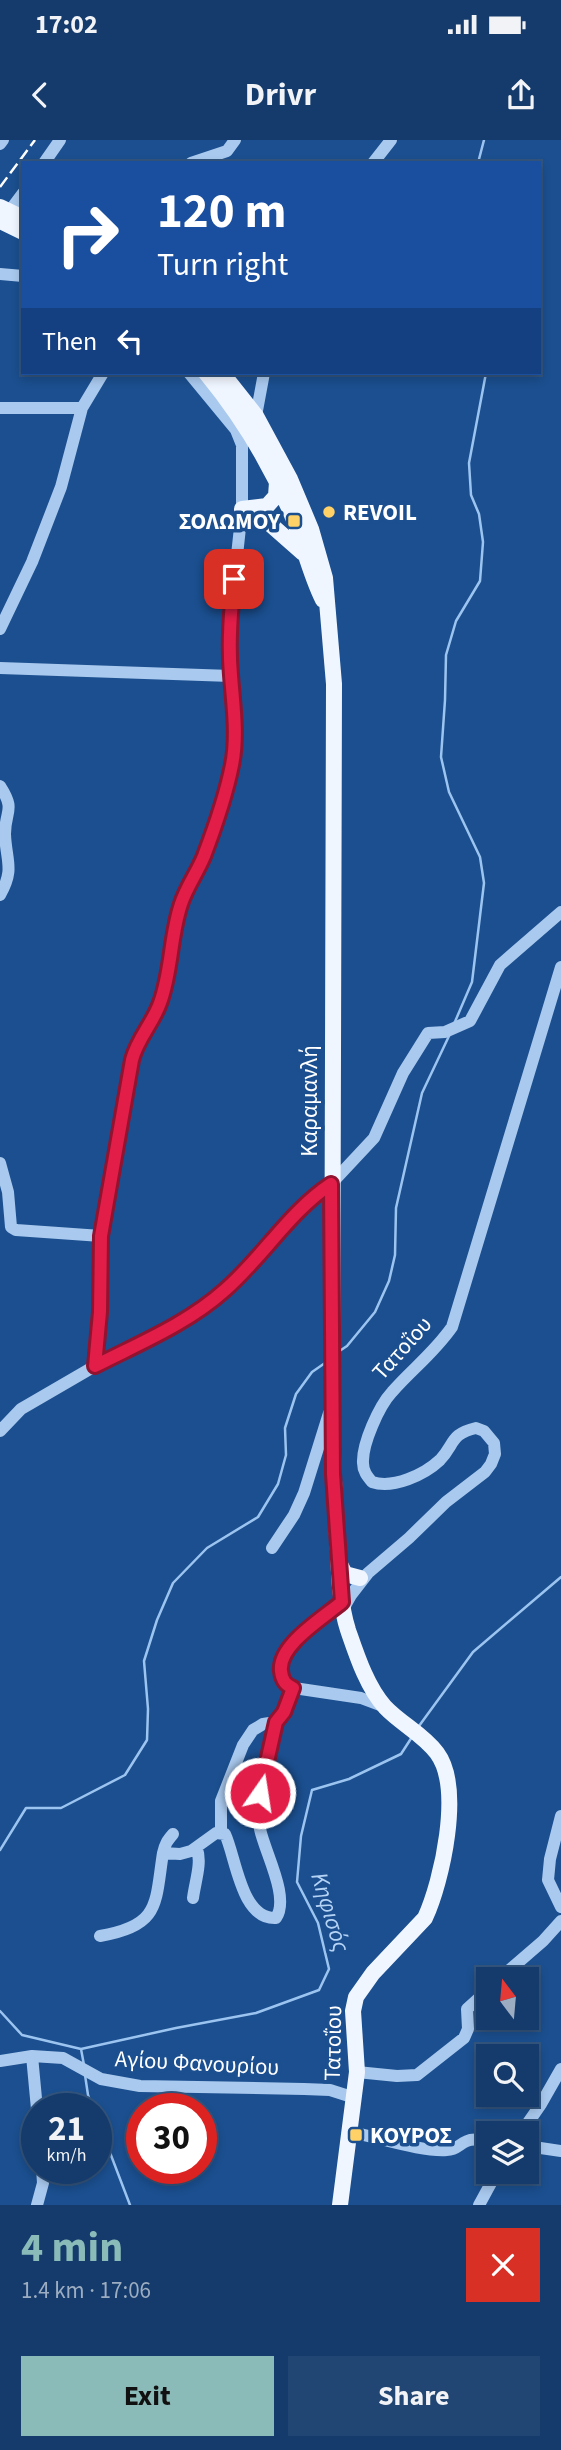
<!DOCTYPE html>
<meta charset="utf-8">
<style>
:root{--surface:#143b6b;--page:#214673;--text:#f1f3f6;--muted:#9dadc1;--line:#33557e;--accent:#8bbbb9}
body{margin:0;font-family:"Source Sans 3",sans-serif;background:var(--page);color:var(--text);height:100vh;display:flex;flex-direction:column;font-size:26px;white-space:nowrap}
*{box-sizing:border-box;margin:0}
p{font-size:23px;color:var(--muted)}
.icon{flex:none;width:38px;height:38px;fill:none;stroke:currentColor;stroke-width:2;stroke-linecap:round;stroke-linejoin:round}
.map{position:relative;height:2065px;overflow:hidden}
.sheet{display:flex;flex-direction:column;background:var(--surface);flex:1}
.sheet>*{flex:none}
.banner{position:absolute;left:21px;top:21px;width:520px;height:214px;border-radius:0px;box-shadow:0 4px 10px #0003,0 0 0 2px var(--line);background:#1a4fa0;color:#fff;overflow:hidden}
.needle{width:46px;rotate:344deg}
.controls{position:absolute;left:476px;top:1827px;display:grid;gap:14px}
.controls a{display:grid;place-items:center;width:63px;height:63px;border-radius:0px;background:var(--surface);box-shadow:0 4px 10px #0003,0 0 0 2px var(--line);font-size:35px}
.speed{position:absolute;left:21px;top:1953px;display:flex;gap:14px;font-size:35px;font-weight:700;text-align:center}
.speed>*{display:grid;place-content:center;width:91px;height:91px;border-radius:50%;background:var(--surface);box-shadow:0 4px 10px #0003,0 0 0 2px var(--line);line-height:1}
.speed small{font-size:18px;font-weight:400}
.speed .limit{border:10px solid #d22;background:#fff;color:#111}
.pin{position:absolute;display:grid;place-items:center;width:60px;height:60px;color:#fff;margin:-30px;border-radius:14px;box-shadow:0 4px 10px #0006}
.me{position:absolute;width:77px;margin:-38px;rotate:13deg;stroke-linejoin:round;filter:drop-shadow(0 0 5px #0008)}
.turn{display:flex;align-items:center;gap:24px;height:147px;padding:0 21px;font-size:32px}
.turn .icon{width:91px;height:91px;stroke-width:2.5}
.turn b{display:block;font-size:49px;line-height:60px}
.then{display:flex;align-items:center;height:66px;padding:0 21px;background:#0003;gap:14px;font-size:26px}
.round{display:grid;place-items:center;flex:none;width:74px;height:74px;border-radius:0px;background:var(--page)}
.summary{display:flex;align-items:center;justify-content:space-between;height:119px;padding:0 21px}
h1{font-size:42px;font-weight:700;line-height:52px;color:var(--accent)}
.primary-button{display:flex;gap:14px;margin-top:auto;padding:14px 21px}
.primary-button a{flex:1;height:80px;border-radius:0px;background:var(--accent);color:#111;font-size:28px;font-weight:700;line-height:80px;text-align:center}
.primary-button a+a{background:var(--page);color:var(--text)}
.status{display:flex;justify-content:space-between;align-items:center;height:49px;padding:0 35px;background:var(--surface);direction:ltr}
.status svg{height:19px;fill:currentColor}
header{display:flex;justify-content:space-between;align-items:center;height:91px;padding:0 21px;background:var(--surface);font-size:32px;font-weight:700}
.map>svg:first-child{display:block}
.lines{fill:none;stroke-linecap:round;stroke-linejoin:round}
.stream{stroke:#9cc4f0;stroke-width:2.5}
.minor{stroke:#a9c9ee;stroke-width:12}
.major{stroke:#f0f6ff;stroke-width:16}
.rail{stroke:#fff;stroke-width:2.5;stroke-dasharray:12 5;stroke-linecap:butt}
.major-bridge{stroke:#f0f6ff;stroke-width:16}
.route-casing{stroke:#92132f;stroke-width:18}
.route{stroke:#e11d48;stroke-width:12}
.poi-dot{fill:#ffd166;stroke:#1b4f8f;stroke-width:2.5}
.labels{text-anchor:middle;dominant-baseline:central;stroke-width:7;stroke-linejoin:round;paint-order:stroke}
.poi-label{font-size:23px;font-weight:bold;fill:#fff;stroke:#1b4f8f;text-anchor:start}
.street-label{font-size:23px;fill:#fff;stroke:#1b4f8f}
.water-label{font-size:24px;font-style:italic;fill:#b5d3f5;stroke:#1b4f8f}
</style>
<div class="status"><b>17:02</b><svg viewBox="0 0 49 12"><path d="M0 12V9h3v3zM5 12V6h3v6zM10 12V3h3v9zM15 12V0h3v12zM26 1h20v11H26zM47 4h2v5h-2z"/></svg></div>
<header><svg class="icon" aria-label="back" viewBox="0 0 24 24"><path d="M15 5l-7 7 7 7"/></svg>Drivr<svg class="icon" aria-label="share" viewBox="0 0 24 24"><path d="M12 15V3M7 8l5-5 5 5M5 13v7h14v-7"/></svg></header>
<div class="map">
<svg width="561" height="2065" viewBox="0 0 561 2065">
<rect width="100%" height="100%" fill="#1b4f8f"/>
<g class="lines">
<path class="stream" d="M 478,23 L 484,0
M 454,884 L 472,842 L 484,743 L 480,717 L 449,652 L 441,617 L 445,560 L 446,515 L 456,481 L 480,441 L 483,402 L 479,374 L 471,355 L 469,323 L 486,233
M 338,1212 L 347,1206 L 375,1172 L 389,1141 L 395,1115 L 396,1068 L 422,953 L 449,896
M 419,1586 L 473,1512 L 561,1437
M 0,1710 L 26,1668 L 61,1668 L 125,1635 L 147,1600 L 148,1569 L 144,1521 L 157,1480 L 173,1443 L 207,1408 L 258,1377 L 278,1344 L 286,1315 L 285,1288 L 296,1254 L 312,1232 L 325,1223
M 0,1871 L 22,1895 L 81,1909
M 84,1925 L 81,1909 L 176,1888 L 256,1873 L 319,1850 L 329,1829 L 318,1783 L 297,1742 L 301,1696 L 312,1650 L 349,1639 L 401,1614 L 412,1597
M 85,1935 L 88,1955 L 93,1969
M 96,1976 L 130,2065"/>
<path class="minor" d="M 0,4 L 3,0
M 44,23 L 60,0
M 191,23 L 227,11 L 235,0
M 373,23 L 391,0
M 5,77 L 23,53
M 0,134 L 23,136
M 0,268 L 82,268
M 256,276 L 264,233
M 0,489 L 32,422 L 61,347 L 82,268 L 103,233
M 0,528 L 231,536
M 0,646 C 16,671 5,670 5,694 C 6,721 15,729 0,755
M 0,1023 L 8,1052 L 11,1087 L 16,1090 L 101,1096
M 95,1226 L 100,1172 L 101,1096 L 132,920 L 138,904 L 153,880 L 160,865 L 168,836 L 180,765 L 204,717 L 228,644 L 234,612 L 230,480 L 242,369 L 242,305 L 236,290 L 189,233
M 0,1291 L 21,1269 L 95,1226 L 194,1175 L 243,1134 L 302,1065 L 331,1044 L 374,998 L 403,933 L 428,893 L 445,892 L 470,881 L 500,825 L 561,772
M 272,1408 L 294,1375 L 304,1353 L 329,1273
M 342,1462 C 319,1481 270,1507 284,1542 L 294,1548 L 361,1558 L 385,1567
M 342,1471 L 351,1455 L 368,1433 L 409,1398 L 446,1362 L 485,1332 L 491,1324 L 495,1314 L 494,1303 L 484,1291 L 476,1288 C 450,1294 455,1304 440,1320 C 424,1335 393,1349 372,1342 C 367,1336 363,1331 363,1323 C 362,1304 379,1266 392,1252 C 412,1229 433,1214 452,1187 L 561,827
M 561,1676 L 550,1719 L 548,1740 L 561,1767
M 221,1692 L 221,1661 L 243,1605 L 253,1590 L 263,1584 L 276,1582
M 163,1713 L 180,1714 L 191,1711 L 216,1693 L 225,1694 C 236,1717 241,1780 276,1778 C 290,1757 265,1713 260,1689 C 253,1654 269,1616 276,1582 L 284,1572 L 294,1548
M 193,1758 C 195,1742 202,1723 197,1709
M 100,1796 C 161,1786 155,1763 163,1713 C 165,1704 167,1701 173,1694
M 499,1839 L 543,1801 L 561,1781
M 32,1916 L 37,1969
M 0,1921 L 32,1916 L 63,1918 L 101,1939 L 140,1946 L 304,1949 L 330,1950 L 355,1958
M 357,1932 L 397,1936 L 417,1935 L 464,1898 L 468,1889 L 467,1869 L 488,1850
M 350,1992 C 378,1997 421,2012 447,2010 C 457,2010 459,2004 467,2001 C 473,1998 481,2000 488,2001
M 521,1993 L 541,1964 L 561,1929
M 527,2006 L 561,2011
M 37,2065 L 43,2043 L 42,2028
M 479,2065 L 497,2032"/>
<path class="major" d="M 206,233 C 243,278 272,326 294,380 C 304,406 310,434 323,460
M 222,233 L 256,276 L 290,339 L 311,389 L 325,438 L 334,544 L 332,1283 C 333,1326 335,1368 338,1411 C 339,1437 340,1465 348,1490 C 357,1516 367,1547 385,1567 C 401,1584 423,1594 437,1613 C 463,1648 442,1741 425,1778 L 373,1833 L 356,1857 L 353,1871 L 357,1932 L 340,2065
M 242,369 L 267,366 L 276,356 L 277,342
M 253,369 L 303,413
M 339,1422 L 345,1434 L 360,1438"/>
<path class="rail" d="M 0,47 L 35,0"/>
<path class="major-bridge" d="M 0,67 L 23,78
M 0,81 L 23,92"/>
</g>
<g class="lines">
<defs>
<path id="route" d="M 234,439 C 231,471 228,503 231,535 C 233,564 238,595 232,625 C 226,655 215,687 204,716 C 197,733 186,748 181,764 C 170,796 172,831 160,863 C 153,883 137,899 132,920 L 101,1096 L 100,1172 L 95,1226 C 140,1203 187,1184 225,1150 C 263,1117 289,1072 331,1044 L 333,1334 L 342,1462 C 323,1478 278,1505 281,1531 C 282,1540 285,1545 293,1548 L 284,1572 L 276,1582 L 260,1653"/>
</defs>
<use href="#route" class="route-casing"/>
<use href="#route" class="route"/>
</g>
<g class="poi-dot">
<circle cx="329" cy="372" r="7"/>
<rect x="287" y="374" width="14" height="14" rx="3.5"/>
<rect x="349" y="1988" width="14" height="14" rx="3.5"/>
</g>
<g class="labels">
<g class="poi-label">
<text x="343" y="372">REVOIL</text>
<text x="280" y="381" text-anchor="end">ΣΟΛΩΜΟΥ</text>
<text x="370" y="1995">ΚΟΥΡΟΣ</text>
</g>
<g class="street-label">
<text transform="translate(309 961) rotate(-90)">Καραμανλή</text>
<text transform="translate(402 1208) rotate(-48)">Τατοΐου</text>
<text transform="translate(333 1903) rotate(-89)">Τατοΐου</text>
<text transform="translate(197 1923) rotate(3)">Αγίου Φανουρίου</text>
</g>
<g class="water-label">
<text transform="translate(330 1772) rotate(73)">Κηφισός</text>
</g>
</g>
</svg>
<div class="controls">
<a><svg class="needle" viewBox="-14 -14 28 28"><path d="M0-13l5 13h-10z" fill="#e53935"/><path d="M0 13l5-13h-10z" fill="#9dadc1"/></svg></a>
<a><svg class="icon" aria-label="search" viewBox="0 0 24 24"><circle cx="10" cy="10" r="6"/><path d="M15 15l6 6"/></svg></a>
<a><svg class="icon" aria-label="layers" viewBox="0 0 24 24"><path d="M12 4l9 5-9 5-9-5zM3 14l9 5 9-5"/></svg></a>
</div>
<div class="speed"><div>21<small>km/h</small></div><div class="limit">30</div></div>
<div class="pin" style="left:234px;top:439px;background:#d93025"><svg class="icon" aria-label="arrive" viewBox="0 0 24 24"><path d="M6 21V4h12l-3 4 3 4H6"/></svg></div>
<svg class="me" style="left:260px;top:1653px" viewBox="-20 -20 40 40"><circle r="17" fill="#e11d48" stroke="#fff" stroke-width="3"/><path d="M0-11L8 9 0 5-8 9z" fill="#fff"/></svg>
<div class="banner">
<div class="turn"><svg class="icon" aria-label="right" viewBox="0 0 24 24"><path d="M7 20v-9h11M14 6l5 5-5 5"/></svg><div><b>120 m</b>Turn right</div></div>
<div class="then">Then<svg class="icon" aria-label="left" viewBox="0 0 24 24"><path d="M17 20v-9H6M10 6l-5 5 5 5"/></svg></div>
</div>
</div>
<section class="sheet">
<div class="summary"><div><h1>4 min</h1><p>1.4 km · 17:06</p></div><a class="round" style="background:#d93025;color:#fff"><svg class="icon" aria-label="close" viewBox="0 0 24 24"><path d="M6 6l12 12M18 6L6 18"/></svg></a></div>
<div class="primary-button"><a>Exit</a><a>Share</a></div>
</section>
